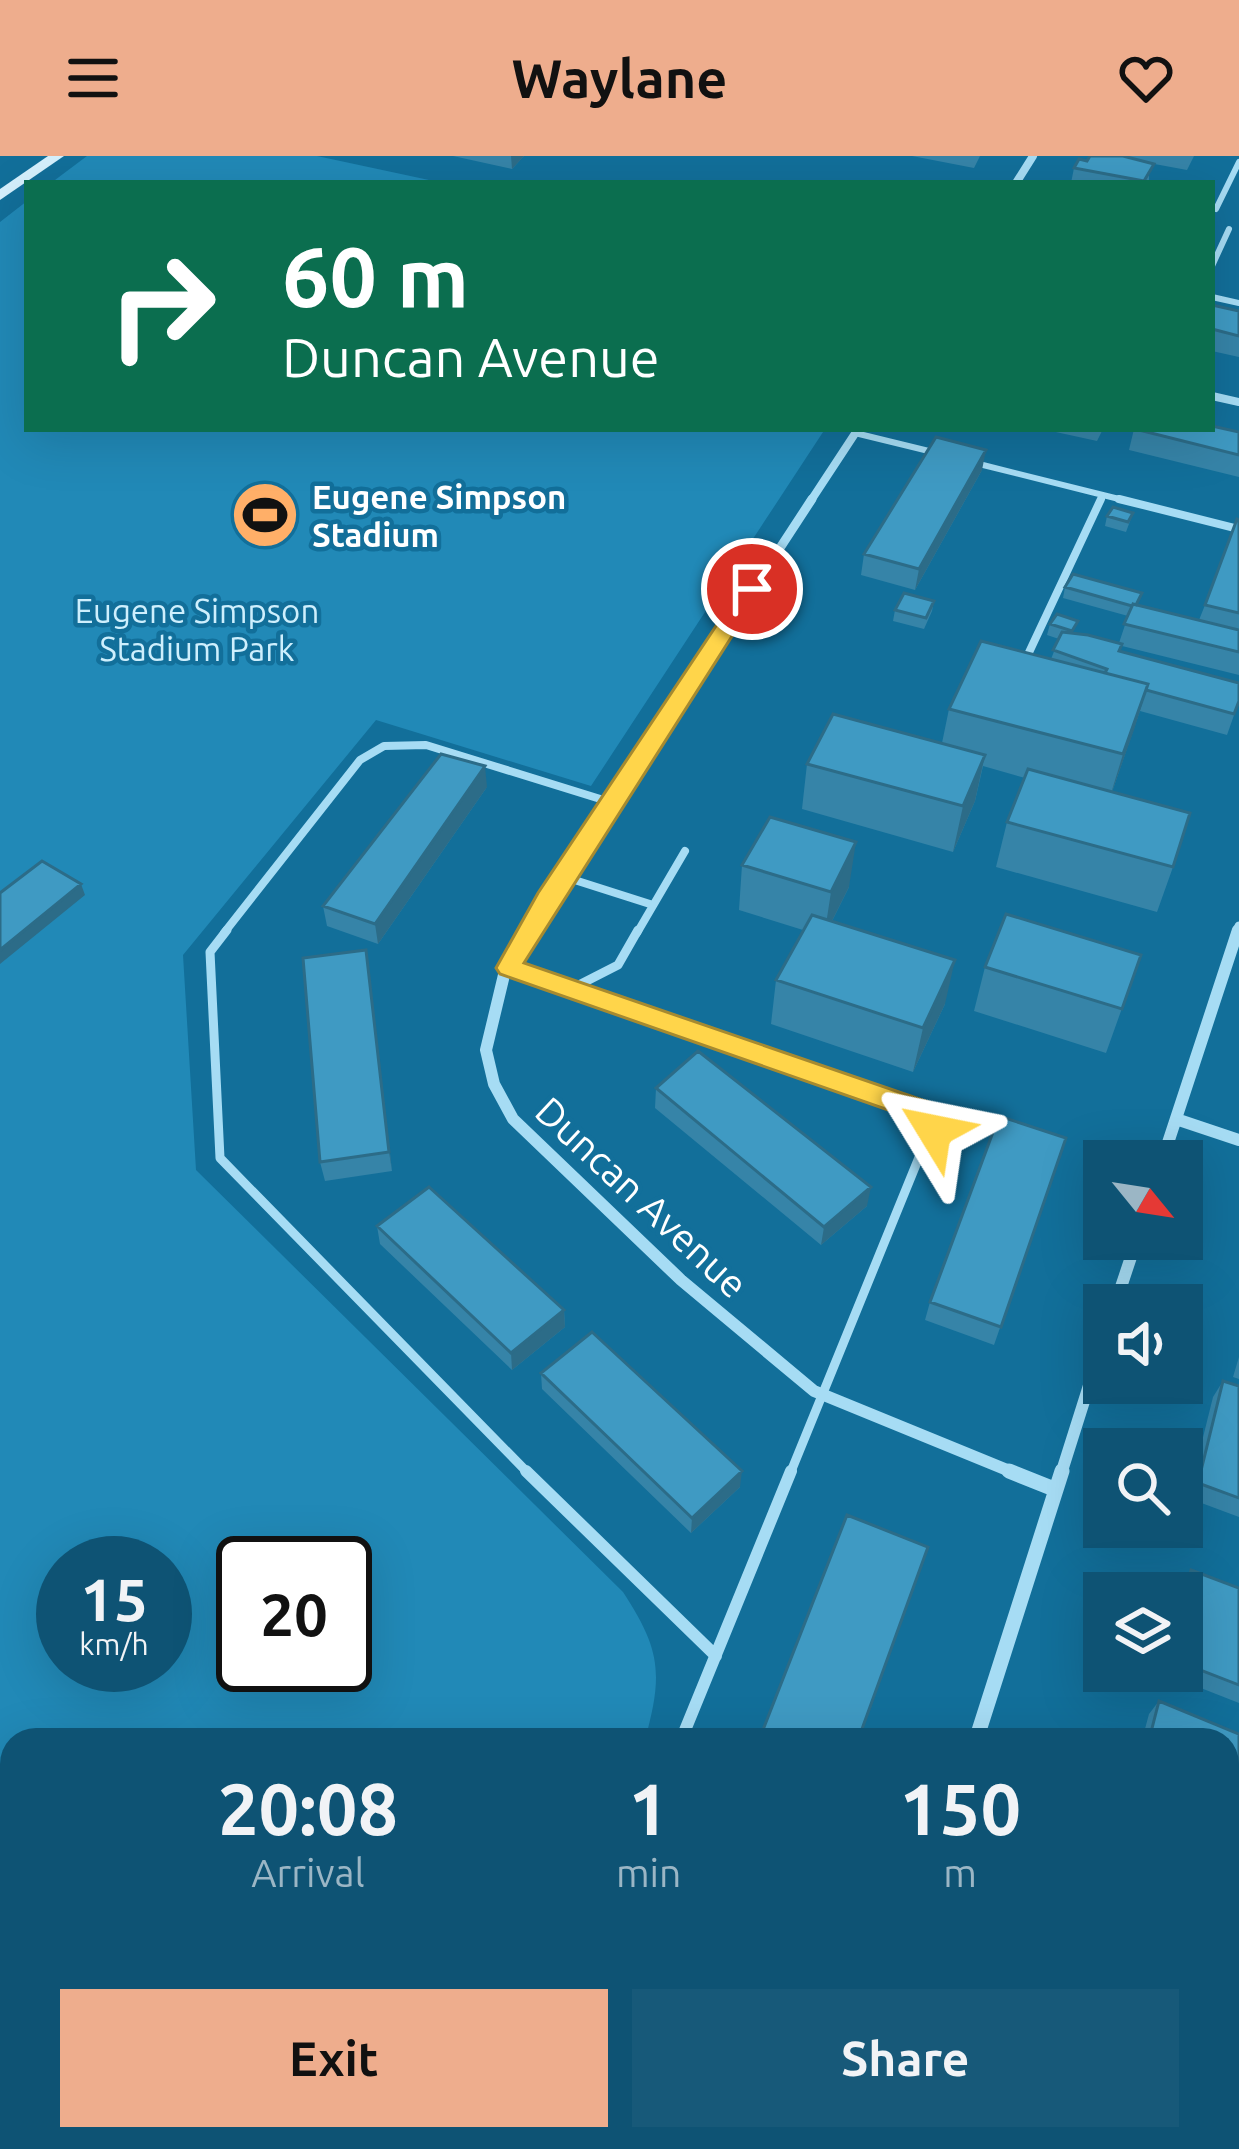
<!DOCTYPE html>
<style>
:root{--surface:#0e5374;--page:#175979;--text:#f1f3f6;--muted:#9bb6c5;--accent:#eead8d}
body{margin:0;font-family:Ubuntu,sans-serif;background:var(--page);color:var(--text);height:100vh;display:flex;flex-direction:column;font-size:45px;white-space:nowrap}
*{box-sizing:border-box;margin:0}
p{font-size:39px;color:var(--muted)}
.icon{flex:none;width:66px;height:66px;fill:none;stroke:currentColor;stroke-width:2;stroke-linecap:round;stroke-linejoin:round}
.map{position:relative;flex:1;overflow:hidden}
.sheet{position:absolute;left:0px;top:1572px;width:1239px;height:423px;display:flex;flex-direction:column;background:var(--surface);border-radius:36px 36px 0 0;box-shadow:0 12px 48px #0002}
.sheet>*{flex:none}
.banner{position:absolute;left:24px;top:24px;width:1191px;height:252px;border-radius:0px;box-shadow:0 12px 48px #0002;background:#0b6e4f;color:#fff;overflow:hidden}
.needle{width:78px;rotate:120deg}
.tools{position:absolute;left:1083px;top:984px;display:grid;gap:24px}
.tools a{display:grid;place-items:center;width:120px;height:120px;border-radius:0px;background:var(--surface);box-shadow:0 12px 48px #0002;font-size:60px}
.speed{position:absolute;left:36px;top:1380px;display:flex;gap:24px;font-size:60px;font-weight:700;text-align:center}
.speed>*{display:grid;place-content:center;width:156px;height:156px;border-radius:50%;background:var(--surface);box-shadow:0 12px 48px #0002;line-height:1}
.speed small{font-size:30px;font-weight:400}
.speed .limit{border:6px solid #111;border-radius:18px;background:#fff;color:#111}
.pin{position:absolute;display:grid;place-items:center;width:102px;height:102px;color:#fff;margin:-51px;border:6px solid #fff;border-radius:50%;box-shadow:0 3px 12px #0007}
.me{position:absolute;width:132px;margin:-66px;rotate:305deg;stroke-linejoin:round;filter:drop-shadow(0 0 9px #0008)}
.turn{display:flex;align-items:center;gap:42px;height:252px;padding:0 60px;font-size:54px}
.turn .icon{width:156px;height:156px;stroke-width:2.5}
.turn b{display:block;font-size:84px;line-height:102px}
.eta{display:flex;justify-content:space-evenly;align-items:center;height:204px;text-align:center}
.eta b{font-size:72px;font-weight:700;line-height:84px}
.primary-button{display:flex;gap:24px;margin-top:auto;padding:24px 60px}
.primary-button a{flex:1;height:138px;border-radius:0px;background:var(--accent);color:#111;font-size:48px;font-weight:700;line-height:138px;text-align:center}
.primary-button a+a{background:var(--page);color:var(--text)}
header{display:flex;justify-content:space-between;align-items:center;height:156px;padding:0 60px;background:var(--accent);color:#111;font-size:54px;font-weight:700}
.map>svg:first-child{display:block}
.green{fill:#2189b7;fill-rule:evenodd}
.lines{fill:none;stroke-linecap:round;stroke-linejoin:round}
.lane-far3{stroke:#a6dcf4;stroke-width:6}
.lane-far2{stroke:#a6dcf4;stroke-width:8}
.lane-far1{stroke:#a6dcf4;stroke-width:9}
.lane{stroke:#a6dcf4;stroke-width:12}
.street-far3{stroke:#a6dcf4;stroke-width:8}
.street-far2{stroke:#a6dcf4;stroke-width:9}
.street-far1{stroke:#a6dcf4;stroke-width:12}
.street{stroke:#a6dcf4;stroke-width:15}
.secondary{fill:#d5f0fd;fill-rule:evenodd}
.wall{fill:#3684a8}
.shaded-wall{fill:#2c6c88}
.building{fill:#3f9ac3;stroke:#2c6c88;stroke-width:3}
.route{fill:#ffd54a;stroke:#a68a30;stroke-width:3}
.labels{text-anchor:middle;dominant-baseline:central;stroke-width:9;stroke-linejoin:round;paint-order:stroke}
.far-poi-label{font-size:33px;font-weight:bold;fill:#fff;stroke:#126f9a;text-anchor:start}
.far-park-label{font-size:33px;fill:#ceeffd;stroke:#126f9a}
.street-label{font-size:39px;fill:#fff;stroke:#126f9a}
</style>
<header><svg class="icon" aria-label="menu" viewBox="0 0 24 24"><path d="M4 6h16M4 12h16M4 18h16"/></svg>Waylane<svg class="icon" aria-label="heart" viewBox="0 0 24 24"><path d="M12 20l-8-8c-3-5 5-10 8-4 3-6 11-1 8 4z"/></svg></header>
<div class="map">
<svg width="1239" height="1993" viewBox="0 0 1239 1993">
<rect width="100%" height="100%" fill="#126f9a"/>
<path class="green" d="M 87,0 L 317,0 L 443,27 L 51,27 Z
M 27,45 L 27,273 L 825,273 L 591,630 L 376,564 L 183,799 L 196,1014 L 623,1436 C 661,1494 663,1518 645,1584 L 12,1584 L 12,1917 L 0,1909 L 0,66 ZM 63,1407 L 165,1407 L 165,1509 L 63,1509 ZM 243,1407 L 345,1407 L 345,1509 L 243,1509 Z
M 105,1983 L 784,1983 L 781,1993 L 120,1993 Z"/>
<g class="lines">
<path class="lane-far3" d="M 1216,53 L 1239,6
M 1212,110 L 1229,73
M 1212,141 L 1239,147
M 855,277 L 937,297
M 971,306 L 1131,346
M 1100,346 L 1103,339"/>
<path class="lane-far2" d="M 1119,343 L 1239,373
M 1024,507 L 1101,343
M 562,720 L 653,749
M 224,777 L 360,604 L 384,590 L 426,589 L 610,646
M 637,777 L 685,695"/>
<path class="lane-far1" d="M 227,774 L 210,796 L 220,1002 L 529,1318
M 508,812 L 924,956 L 933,967 L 790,1318
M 571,833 L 618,809 L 638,774"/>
<path class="lane" d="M 526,1315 L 716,1500
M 681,1584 L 791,1315"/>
<path class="street-far3" d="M 1016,27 L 1033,0
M 1212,240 L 1239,246
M 810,346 L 858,273"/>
<path class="street-far2" d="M 528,777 L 812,343
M 1237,777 L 1239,770"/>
<path class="street-far1" d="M 530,774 L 504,819 L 486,894 L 494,928 L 513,963 L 681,1124 L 814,1235 L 1017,1318
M 1176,963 L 1239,984
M 1162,1005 L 1238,774
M 1115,1149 L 1137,1083
M 1061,1318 L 1104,1182"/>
<path class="street" d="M 1009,1315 L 1054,1333
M 976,1584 L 1062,1315
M 849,1993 L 852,1983"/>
<path class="secondary" d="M 48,0 L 64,0 L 0,44 L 0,33 Z"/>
</g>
<path class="wall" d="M 453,0 L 524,0 L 512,13 Z
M 912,0 L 980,0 L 974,12 Z
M 1090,0 L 1194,0 L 1187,14 L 1149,7 L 1149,27 L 1071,27 L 1074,12 L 1087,5 Z
M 1212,149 L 1239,155 L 1239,201 L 1212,195 Z
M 1042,273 L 1103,273 L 1097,285 Z
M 1134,273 L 1239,276 L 1239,321 L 1129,294 Z
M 982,314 L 915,434 L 861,419 L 864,398 Z
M 1133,357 L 1126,376 L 1105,370 L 1107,360 Z
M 1239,364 L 1239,519 L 1122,490 L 1120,495 L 1239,545 L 1227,579 L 1140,555 L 1112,636 L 1173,711 L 1157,756 L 996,711 L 1007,666 L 1025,622 L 983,610 L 975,645 L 953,696 L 802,653 L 807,608 L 942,587 L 949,553 L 1051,503 L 1059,483 L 1047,479 L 1050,468 L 1057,458 L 1074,478 L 1119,487 L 1128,460 L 1063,442 L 1065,431 L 1199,464 Z
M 934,445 L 932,455 L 924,473 L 893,465 L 895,454 Z
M 487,631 L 378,788 L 327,770 L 323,750 Z
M 742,709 L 849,731 L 832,765 L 945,848 L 913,916 L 771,868 L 776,824 L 803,774 L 739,754 Z
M 1141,799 L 1106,897 L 974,855 L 985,811 Z
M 369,814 L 392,1015 L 325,1025 L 320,1006 Z
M 656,932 L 867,1050 L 821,1089 L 655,952 Z
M 1066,982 L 994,1189 L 925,1164 L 930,1146 Z
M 377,1070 L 564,1154 L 565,1171 L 512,1214 L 380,1088 Z
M 1239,1201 L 1239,1223 L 1233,1221 Z
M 541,1217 L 740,1331 L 691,1377 L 542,1233 Z
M 1223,1225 L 1239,1230 L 1239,1361 L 1188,1342 L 1213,1241 Z
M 1191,1414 L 1239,1432 L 1239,1547 L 1160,1516 L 1182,1515 L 1182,1437 L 1179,1437 L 1181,1429 Z
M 1159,1545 L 1239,1578 L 1239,1642 L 1227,1637 L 1227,1584 L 1142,1584 L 1149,1558 Z"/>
<path class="shaded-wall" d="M 511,0 L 524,0 L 512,13 Z
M 986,294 L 982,314 L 915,434 L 919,413 Z
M 1148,528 L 1134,574 L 1109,644 L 1123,598 Z
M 985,599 L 975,645 L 953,696 L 963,650 Z
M 485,610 L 487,631 L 378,788 L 375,768 Z
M 856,686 L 849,731 L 824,781 L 831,736 Z
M 81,728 L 85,739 L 0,808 L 0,794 Z
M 366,794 L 369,814 L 392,1015 L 389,996 Z
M 955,804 L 945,848 L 913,916 L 923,872 Z
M 871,1031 L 867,1050 L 821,1089 L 824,1071 Z
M 564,1154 L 565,1171 L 512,1214 L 511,1197 Z
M 742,1315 L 740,1331 L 691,1377 L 692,1362 Z"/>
<path class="building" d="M 1090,0 L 1123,0 L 1154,8 L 1144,25 L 1074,12 L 1079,3 L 1087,5 Z
M 1212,149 L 1239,155 L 1239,180 L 1212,173 Z
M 1212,270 L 1239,276 L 1239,299 L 1135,273 L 1212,273 Z
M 936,281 L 986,294 L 919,413 L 864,398 Z
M 1113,351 L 1133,357 L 1128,366 L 1107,360 Z
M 1237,363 L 1239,364 L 1239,457 L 1205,449 Z
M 1073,418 L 1142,437 L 1136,449 L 1133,448 L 1132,450 L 1065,431 Z
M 904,437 L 934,445 L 926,462 L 895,454 Z
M 1133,448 L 1239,474 L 1239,496 L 1124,468 Z
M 1057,458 L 1078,465 L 1072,475 L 1050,468 Z
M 1062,476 L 1088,479 L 1122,488 L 1119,495 L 1239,527 L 1239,545 L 1234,558 L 1146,534 L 1148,528 L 1105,517 L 1107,513 L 1053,494 Z
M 981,485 L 1148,528 L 1123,598 L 949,553 Z
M 833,558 L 985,599 L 963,650 L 807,608 Z
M 441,598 L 485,610 L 375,768 L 323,750 Z
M 1028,613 L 1190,657 L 1173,711 L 1007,666 Z
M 770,661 L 856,686 L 831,736 L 742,709 Z
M 42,705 L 81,728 L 0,794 L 0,737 Z
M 1006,758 L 1141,799 L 1122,853 L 985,811 Z
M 812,759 L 955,804 L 923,872 L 776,824 Z
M 366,794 L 389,996 L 320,1006 L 303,802 Z
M 698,895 L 871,1031 L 824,1071 L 656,932 Z
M 999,960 L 1066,982 L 1001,1171 L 930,1146 Z
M 429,1031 L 564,1154 L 511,1197 L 377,1070 Z
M 592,1176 L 742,1315 L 692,1362 L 541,1217 Z
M 1223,1225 L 1239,1230 L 1239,1342 L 1198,1327 Z
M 847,1359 L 928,1391 L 858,1584 L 759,1584 Z
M 1191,1414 L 1239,1432 L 1239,1529 L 1182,1507 L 1182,1451 Z
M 1159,1545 L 1239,1578 L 1239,1626 L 1228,1621 L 1227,1625 L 1227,1584 L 1149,1584 Z"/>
<path class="route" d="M 752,426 L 762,433 L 524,807 L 934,948 L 947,975 L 943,982 L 924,982 L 914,963 L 500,818 L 496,812 L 538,737 L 744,428 Z"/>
<defs>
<symbol id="stadium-disc" viewBox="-11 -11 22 22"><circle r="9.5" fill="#ffaf68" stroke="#126f9a"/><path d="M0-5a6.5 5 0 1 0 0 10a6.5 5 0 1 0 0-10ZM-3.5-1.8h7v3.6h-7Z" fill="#111"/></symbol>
</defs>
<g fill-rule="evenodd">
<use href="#stadium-disc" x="227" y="321" width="76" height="76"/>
</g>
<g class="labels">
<g class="far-poi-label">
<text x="312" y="340">Eugene Simpson<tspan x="312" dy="38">Stadium</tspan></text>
</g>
<g class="far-park-label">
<text x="197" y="454">Eugene Simpson<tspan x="197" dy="38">Stadium Park</tspan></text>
</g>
<g class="street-label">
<text transform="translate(642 1041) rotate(43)">Duncan Avenue</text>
</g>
</g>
</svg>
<div class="tools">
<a><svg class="needle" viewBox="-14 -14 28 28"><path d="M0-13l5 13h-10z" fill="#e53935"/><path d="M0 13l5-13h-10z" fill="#9bb6c5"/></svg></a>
<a><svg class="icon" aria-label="sound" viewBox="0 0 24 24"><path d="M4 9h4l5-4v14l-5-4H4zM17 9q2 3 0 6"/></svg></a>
<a><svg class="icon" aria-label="search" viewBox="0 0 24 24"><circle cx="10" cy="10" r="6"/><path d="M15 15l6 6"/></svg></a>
<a><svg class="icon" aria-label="layers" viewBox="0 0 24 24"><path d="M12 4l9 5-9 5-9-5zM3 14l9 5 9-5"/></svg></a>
</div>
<div class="speed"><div>15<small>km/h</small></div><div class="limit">20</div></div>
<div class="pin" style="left:752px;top:433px;background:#d93025"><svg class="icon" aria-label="arrive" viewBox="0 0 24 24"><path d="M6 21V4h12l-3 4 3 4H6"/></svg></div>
<svg class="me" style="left:934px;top:975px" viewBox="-20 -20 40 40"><path d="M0-17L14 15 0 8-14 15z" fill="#ffd54a" stroke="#fff" stroke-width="4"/></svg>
<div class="banner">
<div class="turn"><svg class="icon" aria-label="right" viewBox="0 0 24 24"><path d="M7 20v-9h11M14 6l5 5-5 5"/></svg><div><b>60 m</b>Duncan Avenue</div></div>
</div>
<section class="sheet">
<div class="eta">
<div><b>20:08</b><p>Arrival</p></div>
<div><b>1</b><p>min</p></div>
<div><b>150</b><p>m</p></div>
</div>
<div class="primary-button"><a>Exit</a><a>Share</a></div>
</section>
</div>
